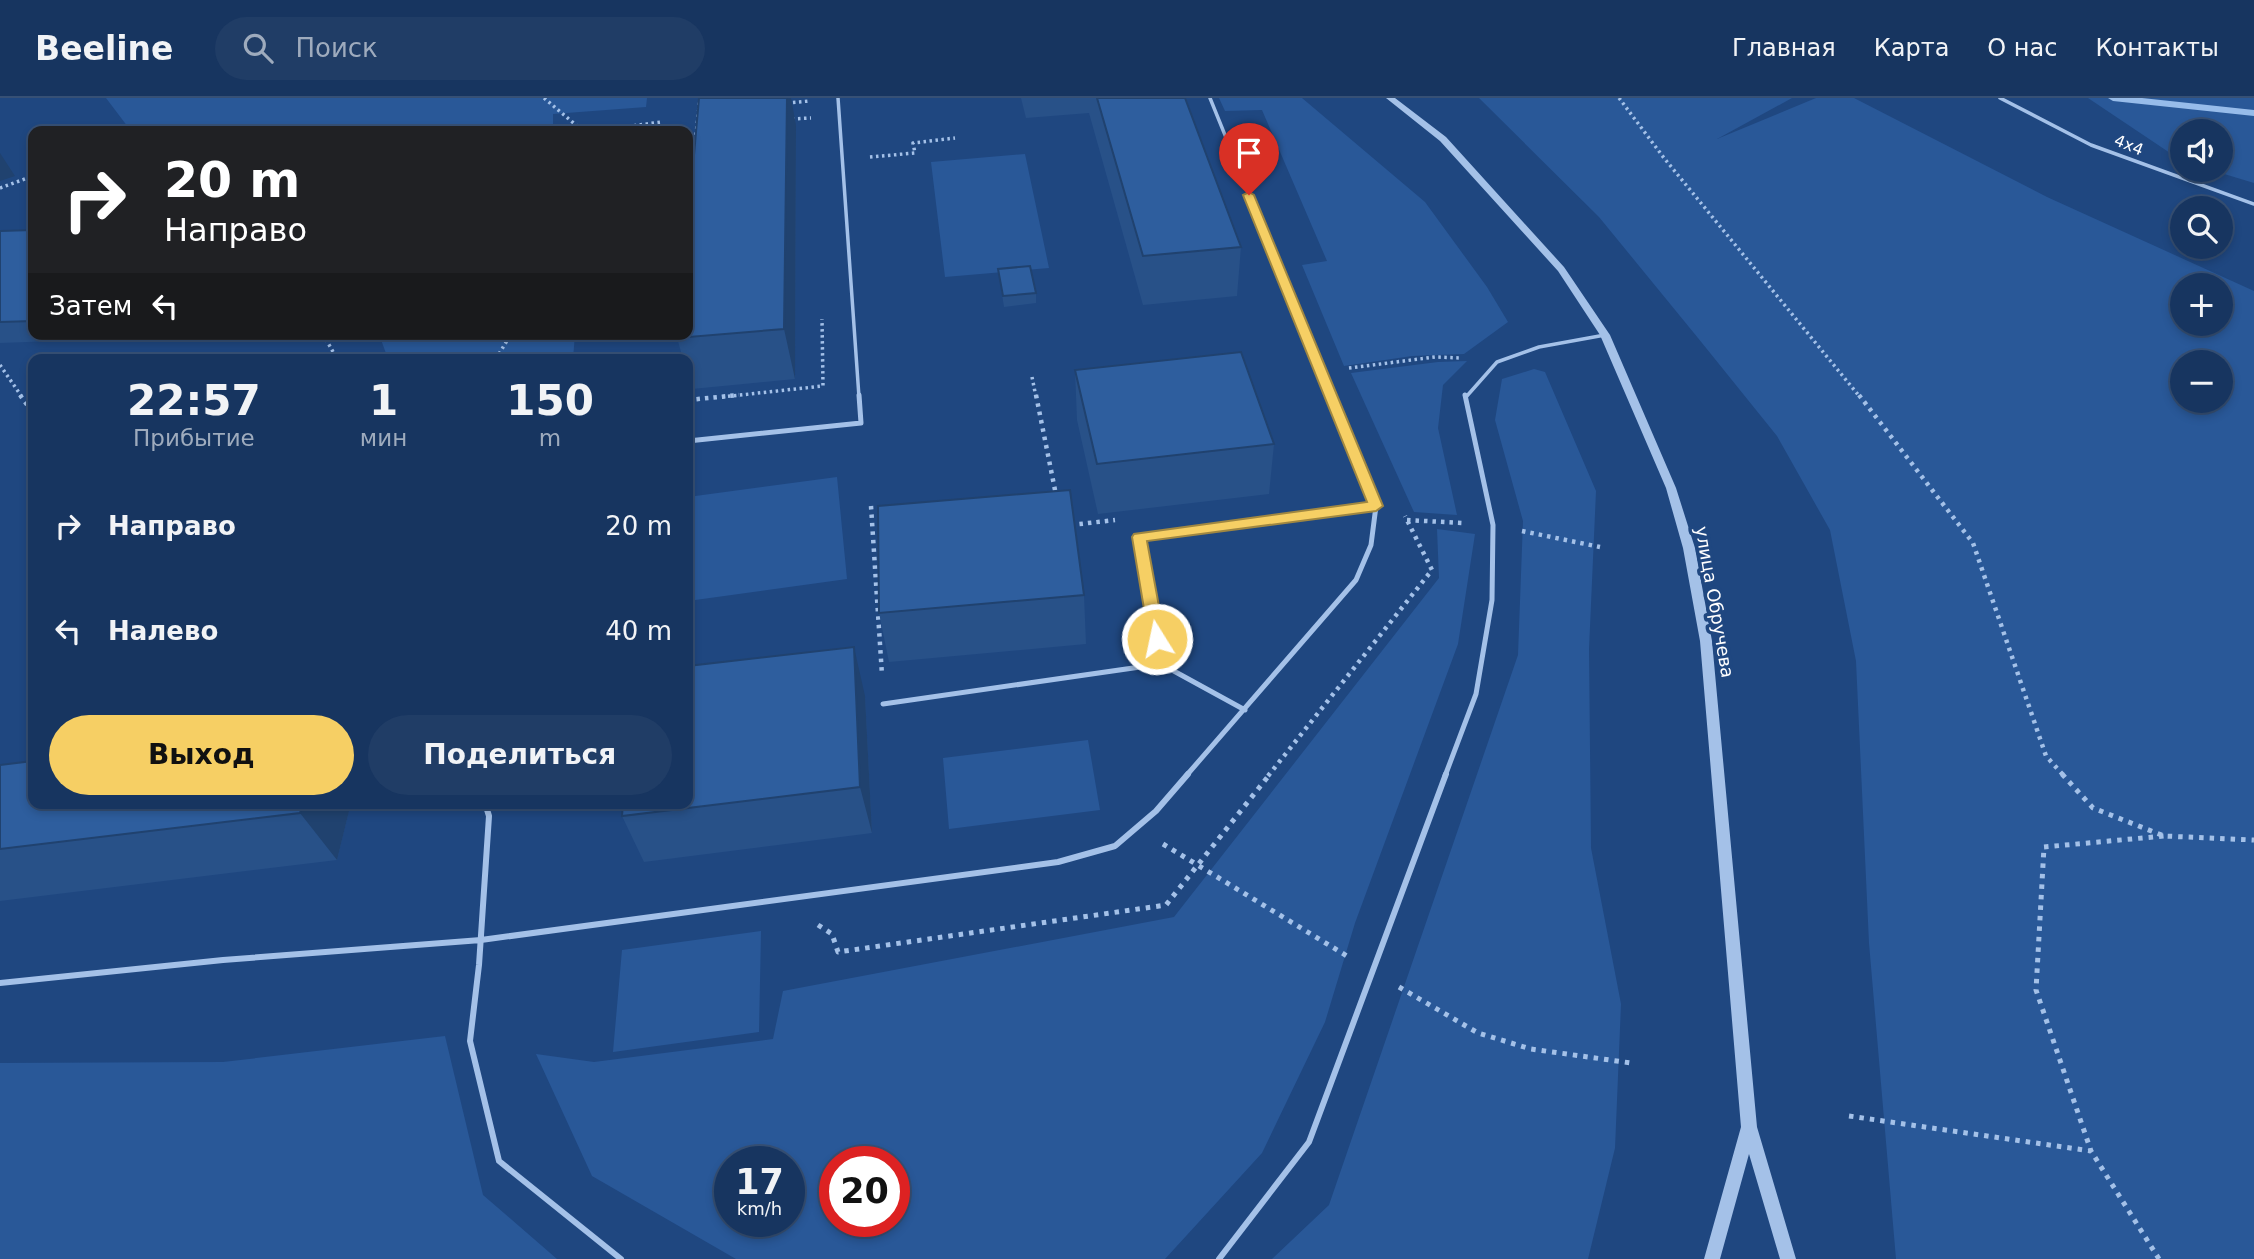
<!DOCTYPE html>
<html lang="ru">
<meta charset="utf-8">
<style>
:root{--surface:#173560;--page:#203d66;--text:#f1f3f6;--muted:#9eabbd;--line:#365075;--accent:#f6cf64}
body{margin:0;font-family:"DejaVu Sans",sans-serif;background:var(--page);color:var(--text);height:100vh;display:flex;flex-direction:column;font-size:26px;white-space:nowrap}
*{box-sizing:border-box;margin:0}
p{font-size:23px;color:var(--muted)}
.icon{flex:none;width:38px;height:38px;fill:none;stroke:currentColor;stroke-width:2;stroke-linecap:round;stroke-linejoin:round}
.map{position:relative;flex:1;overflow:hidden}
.drawer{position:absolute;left:28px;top:256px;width:665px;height:455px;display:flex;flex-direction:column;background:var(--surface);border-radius:14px;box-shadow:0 4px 10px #0003,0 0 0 2px var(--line)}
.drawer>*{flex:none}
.guide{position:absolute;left:28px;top:28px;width:665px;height:214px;border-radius:14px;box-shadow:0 4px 10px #0003,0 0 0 2px var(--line);background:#202124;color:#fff;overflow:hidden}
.buttons{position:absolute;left:2170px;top:21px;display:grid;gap:14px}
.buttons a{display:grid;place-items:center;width:63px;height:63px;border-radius:50%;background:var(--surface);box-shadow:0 4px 10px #0003,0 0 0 2px var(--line);font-size:35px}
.speed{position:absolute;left:714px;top:1048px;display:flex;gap:14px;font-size:35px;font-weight:700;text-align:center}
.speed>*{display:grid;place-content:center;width:91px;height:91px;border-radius:50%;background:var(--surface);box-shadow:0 4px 10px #0003,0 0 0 2px var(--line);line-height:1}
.speed small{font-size:18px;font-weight:400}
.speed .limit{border:10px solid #d22;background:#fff;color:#111}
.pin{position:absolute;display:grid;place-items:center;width:60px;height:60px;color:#fff;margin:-72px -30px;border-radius:50% 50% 50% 0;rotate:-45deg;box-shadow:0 0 7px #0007}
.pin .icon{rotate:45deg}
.me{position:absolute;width:77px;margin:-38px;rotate:350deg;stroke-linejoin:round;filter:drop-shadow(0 0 5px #0008)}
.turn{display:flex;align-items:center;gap:24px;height:147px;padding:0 21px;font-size:32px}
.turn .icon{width:91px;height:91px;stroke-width:2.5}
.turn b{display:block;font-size:49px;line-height:60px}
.then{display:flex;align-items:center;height:66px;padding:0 21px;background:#0003;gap:14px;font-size:26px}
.eta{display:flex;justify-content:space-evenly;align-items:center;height:119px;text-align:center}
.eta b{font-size:42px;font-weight:700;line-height:49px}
.primary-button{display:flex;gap:14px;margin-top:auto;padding:14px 21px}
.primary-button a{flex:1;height:80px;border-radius:42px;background:var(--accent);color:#111;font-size:28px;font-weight:700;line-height:80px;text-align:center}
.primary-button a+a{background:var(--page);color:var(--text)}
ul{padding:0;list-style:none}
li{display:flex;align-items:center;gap:21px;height:105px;padding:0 21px}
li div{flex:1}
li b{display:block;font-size:26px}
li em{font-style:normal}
header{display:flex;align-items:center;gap:42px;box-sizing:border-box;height:98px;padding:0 35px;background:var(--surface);border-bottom:2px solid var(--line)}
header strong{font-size:33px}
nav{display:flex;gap:38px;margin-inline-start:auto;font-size:24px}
.search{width:490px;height:63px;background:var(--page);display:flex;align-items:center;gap:18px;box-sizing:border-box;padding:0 24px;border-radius:38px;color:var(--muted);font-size:26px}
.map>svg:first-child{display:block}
.green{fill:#295898;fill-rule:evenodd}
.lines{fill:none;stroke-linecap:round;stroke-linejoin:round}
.stream{fill:#97bcea;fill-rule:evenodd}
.path-far2{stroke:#a4c1e8;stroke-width:3.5;stroke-dasharray:2.5 3.5;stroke-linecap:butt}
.path-far1{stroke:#a4c1e8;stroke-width:4.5;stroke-dasharray:3.5 5;stroke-linecap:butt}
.path{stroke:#a4c1e8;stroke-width:5;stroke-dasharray:4.5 6;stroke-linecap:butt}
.service-far2{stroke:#a4c1e8;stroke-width:3.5}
.service-far1{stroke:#a4c1e8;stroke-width:5}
.service{stroke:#a4c1e8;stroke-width:6}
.tertiary{fill:#a4c1e8;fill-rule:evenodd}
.wall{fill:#285188}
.shaded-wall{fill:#20426f}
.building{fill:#2e5e9e;stroke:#20426f;stroke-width:2}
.route{fill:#f6cf64;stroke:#a08741;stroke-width:2}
.labels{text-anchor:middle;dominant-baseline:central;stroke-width:7;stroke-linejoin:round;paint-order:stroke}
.far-street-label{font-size:16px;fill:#fff;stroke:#1f4780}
.street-label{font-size:18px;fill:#fff;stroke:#1f4780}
</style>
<header>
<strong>Beeline</strong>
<div class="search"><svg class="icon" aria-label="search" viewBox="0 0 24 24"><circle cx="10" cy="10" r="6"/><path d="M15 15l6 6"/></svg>Поиск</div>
<nav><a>Главная</a><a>Карта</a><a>О нас</a><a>Контакты</a></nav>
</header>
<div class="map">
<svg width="2254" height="1161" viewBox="0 0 2254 1161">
<rect width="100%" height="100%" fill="#1f4780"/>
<path class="green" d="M 106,0 L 647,0 L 646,9 L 553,16 L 553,33 L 131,33 Z
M 1219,0 L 1302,0 L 1425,104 L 1487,189 L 1508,224 L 1464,256 L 1412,258 L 1344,268 L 1302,167 L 1327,163 L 1262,12 L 1225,13 Z
M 1479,0 L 1792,0 L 1717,41 L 1816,0 L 1854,0 L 2047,99 L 2254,193 L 2254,1161 L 1896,1161 L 1869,845 L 1856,563 L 1830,432 L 1777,338 L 1698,240 L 1599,119 ZM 2182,187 L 2221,187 L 2221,226 L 2182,226 ZM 2182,264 L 2221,264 L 2221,303 L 2182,303 Z
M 2088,0 L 2254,0 L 2254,85 L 2211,72 L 2221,72 L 2221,33 L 2182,33 L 2182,63 Z
M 1025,56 L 1049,170 L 945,179 L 931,64 Z
M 379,236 L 575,236 L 573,261 L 388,261 Z
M 1467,263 L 1443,287 L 1438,330 L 1457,417 L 1414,414 L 1351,275 L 1438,264 Z
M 1534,271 L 1545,274 L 1596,393 L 1589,551 L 1591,750 L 1621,906 L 1615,1050 L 1588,1161 L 1272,1161 L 1329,1107 L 1518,557 L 1523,423 L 1495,322 L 1502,281 Z
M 837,379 L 847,481 L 688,503 L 688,399 Z
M 1437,431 L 1475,436 L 1458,546 L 1355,825 L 1325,924 L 1262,1055 L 1165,1161 L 736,1161 L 592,1078 L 536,956 L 594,964 L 773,941 L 783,893 L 1174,819 L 1439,480 ZM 789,1064 L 789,1124 L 730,1124 L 730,1064 ZM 894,1064 L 894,1124 L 835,1124 L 835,1064 Z
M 1088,642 L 1100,712 L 949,731 L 943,660 Z
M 761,833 L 759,934 L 613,954 L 622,852 Z
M 445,938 L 483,1097 L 557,1161 L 0,1161 L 0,965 L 223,964 Z"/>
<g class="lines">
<path class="stream" d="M 2108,0 L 2142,0 L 2254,12 L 2254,18 L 2113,3 Z"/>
<path class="path-far2" d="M 544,0 L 583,33
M 1619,0 L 1664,60 L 1860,299
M 787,5 L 809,3
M 792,21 L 811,20
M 592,33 L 662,24
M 696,37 L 700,0
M 870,59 L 915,55 L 913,45 L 955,40
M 0,90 L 33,78
M 323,236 L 337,261
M 496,261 L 511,236
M 0,267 L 22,299
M 1349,270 L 1435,259 L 1462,260
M 1032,279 L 1036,299
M 722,299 L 823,288 L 822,221"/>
<path class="path-far1" d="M 20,297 L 33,315
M 1036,297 L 1056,397
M 1859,297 L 1973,445 L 2046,658 L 2064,678
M 688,302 L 739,297
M 871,408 L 882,577
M 1407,422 L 1462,425
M 1071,427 L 1115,422
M 1522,433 L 1600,449
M 1268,678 L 1432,472 L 1405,418"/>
<path class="path" d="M 2062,676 L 2093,710 L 2164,738 L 2254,742
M 1163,746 L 1347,858
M 818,827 L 832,836 L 838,854 L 1166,807 L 1270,676
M 1399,889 L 1478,935 L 1531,951 L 1631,965
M 1849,1018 L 2091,1053
M 2159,1161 L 2091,1053 L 2036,892 L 2044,749 L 2164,738"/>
<path class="service-far2" d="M 838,0 L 859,299
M 1210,0 L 1331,299
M 2000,0 L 2091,47 L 2254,106
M 1466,299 L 1497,264 L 1539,249 L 1605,237"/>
<path class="service-far1" d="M 688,343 L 861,325 L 859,297
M 883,606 L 1161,566
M 1245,612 L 1161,566 L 1139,439 L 1376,408
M 1186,678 L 1356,482 L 1371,447 L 1376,408 L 1331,297
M 1445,678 L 1476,596 L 1492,502 L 1493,427 L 1465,297"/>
<path class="service" d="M 485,705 L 489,718 L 479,867 L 470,943 L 499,1063 L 621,1161
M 0,885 L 223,862 L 481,842 L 1058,764 L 1115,748 L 1156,713 L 1188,676
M 1219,1161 L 1309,1044 L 1446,676"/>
<path class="tertiary" d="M 1386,0 L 1395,0 L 1446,39 L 1564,169 L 1610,237 L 1676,390 L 1695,450 L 1712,543 L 1757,1029 L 1796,1161 L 1780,1161 L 1749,1056 L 1720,1161 L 1704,1161 L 1741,1029 L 1700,543 L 1683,450 L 1666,390 L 1600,237 L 1558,173 L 1440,43 Z"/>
</g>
<path class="wall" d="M 1021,0 L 1185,0 L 1241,149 L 1237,198 L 1143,207 L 1089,15 L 1026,20 Z
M 796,27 L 795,281 L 692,291 L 688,276 L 688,261 L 683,261 L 677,240 Z
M 33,132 L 33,236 L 242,236 L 0,245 L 0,133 Z
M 998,171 L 1036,195 L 1036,205 L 1004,209 Z
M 1075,272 L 1274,346 L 1269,396 L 1098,416 L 1077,322 Z
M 1084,497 L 1086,546 L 889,564 L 879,515 Z
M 865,598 L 872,735 L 644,764 L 622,718 Z
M 0,667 L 33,705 L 351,705 L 337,762 L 0,803 Z"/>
<path class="shaded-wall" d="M 787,0 L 791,0 L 796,27 L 795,281 L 784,231 Z
M 0,55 L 15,78 L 0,83 Z
M 854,549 L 865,598 L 872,735 L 860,689 Z
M 303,705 L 351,705 L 337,762 L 300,715 Z"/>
<path class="building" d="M 699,0 L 787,0 L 784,231 L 677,240 L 677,236 L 688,236 L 688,125 Z
M 1097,0 L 1185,0 L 1241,149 L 1143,158 Z
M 33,132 L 33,223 L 0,224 L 0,133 Z
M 1030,168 L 1036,195 L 1003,198 L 998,171 Z
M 1241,254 L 1274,346 L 1097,366 L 1075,272 Z
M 1070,392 L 1084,497 L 879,515 L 878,408 Z
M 854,549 L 860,689 L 622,718 L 623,705 L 688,705 L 688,568 Z
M 33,663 L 33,705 L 303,705 L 300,715 L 0,751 L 0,667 Z"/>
<path class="route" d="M 1249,94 L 1254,97 L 1383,408 L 1376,413 L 1147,443 L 1165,541 L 1157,547 L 1149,541 L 1132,439 L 1134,436 L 1367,404 L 1243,97 Z"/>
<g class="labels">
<g class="far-street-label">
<text transform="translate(2129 47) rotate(22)">4x4</text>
</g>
<g class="street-label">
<text transform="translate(1715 504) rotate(80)">улица Обручева</text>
</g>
</g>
</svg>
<div class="buttons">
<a><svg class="icon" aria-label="sound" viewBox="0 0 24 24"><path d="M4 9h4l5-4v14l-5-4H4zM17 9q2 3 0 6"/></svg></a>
<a><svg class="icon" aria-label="search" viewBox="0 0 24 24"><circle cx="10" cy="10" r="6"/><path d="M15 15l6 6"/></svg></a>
<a>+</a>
<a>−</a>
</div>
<div class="speed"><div>17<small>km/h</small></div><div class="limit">20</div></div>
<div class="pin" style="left:1249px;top:97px;background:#d93025"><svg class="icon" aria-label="arrive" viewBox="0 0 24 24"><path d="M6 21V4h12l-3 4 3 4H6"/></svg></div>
<svg class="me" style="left:1157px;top:541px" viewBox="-20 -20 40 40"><circle r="17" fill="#f6cf64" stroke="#fff" stroke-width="3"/><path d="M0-11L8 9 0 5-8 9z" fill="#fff"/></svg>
<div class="guide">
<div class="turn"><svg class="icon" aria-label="right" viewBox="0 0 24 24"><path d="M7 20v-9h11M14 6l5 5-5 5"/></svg><div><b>20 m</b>Направо</div></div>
<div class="then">Затем<svg class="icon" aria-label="left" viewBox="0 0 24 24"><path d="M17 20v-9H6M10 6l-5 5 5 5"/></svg></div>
</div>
<section class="drawer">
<div class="eta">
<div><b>22:57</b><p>Прибытие</p></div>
<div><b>1</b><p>мин</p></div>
<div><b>150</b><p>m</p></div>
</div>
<ul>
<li><svg class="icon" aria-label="right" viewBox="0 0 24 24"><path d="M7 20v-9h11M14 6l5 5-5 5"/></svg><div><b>Направо</b></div><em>20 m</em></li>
<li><svg class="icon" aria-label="left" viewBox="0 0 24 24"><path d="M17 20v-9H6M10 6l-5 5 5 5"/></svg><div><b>Налево</b></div><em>40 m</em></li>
</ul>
<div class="primary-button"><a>Выход</a><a>Поделиться</a></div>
</section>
</div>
